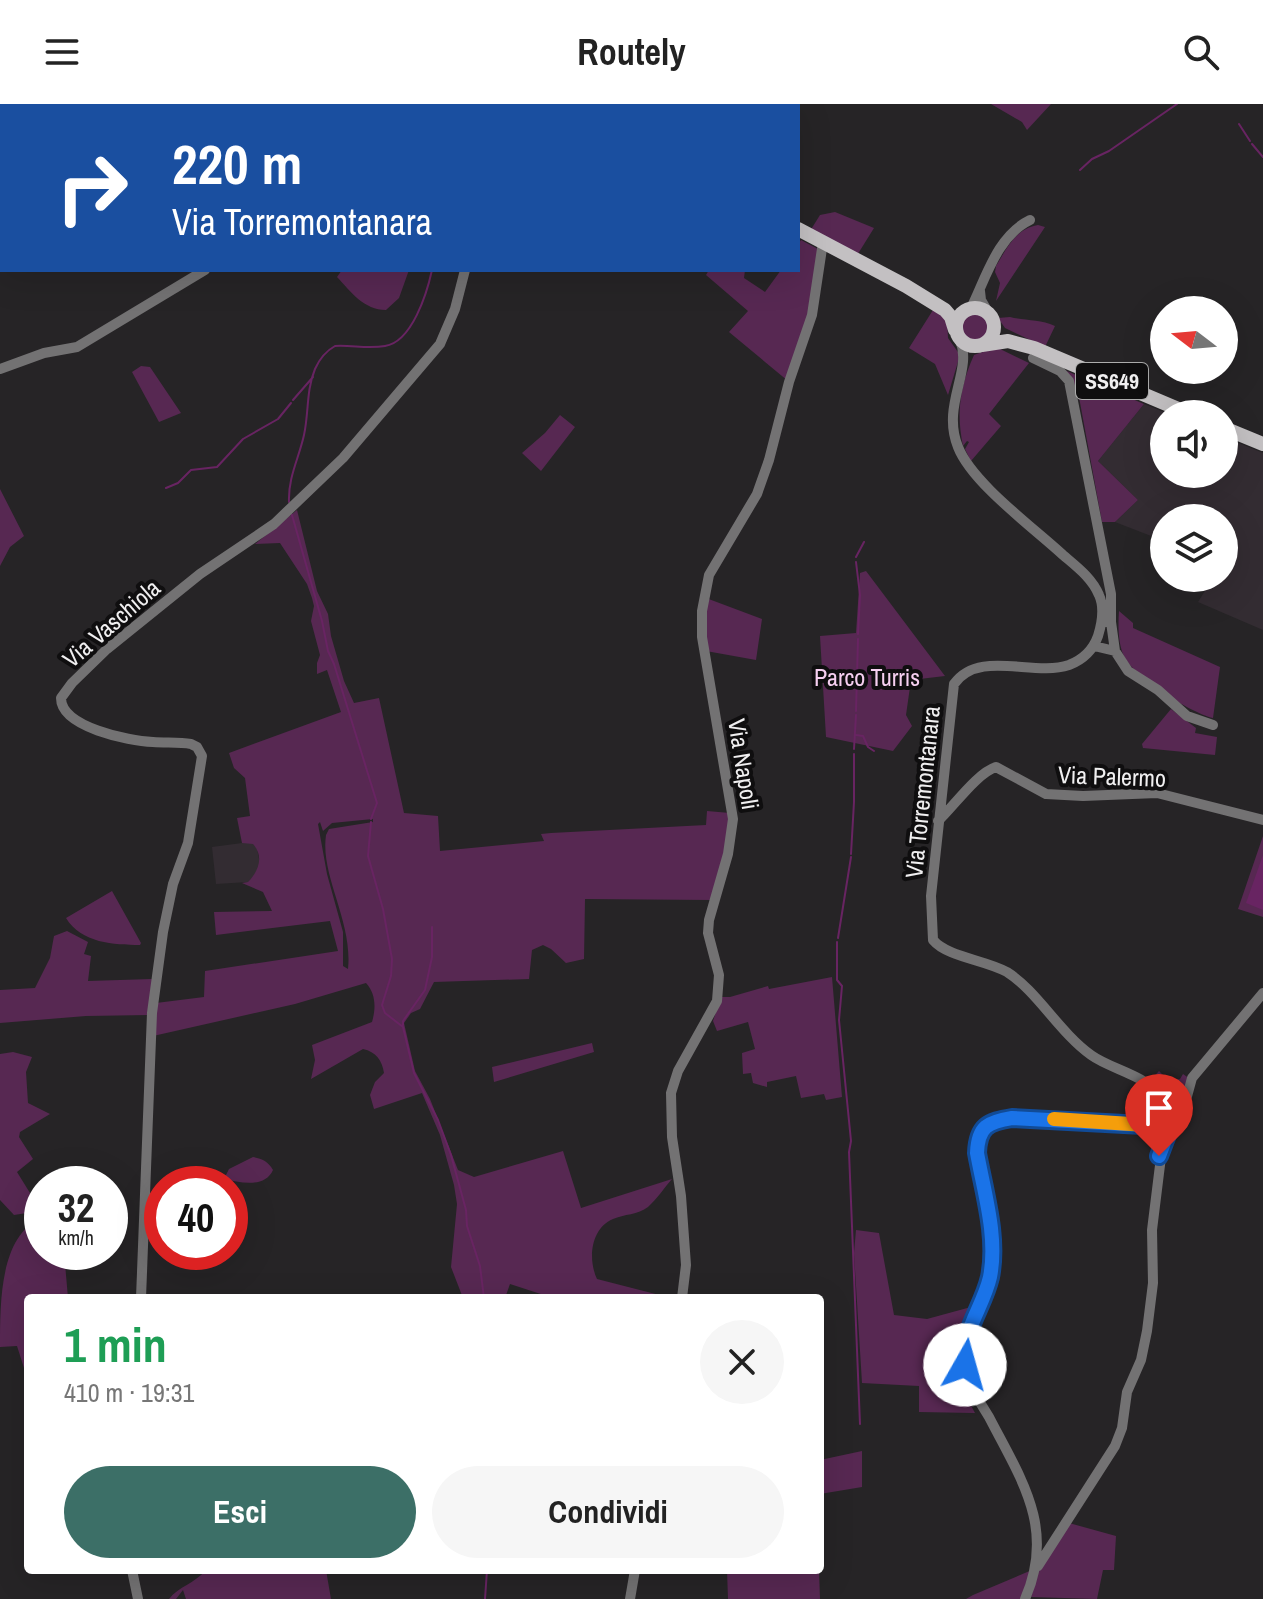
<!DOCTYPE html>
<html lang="it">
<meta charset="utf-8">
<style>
:root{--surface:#fff;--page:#f6f6f6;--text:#222;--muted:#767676;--accent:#3c6f67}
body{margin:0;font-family:"Archivo Narrow",sans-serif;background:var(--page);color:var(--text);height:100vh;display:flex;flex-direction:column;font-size:30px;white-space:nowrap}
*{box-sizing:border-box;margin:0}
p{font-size:26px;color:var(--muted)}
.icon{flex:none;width:44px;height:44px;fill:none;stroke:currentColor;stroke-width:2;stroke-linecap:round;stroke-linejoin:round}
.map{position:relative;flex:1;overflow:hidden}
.panel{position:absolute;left:24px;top:1190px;width:800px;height:280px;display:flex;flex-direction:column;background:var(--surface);border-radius:8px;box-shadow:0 8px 32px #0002}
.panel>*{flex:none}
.banner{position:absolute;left:0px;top:0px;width:800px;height:168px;box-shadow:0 8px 32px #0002;background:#1a4fa0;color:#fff;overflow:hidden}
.needle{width:52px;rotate:286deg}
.buttons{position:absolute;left:1150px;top:192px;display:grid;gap:16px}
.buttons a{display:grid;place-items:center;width:88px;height:88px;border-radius:50%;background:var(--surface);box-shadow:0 8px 32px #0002;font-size:40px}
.speed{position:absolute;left:24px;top:1062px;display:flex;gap:16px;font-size:40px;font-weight:700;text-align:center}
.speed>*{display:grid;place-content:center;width:104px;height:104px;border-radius:50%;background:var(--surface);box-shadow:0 8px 32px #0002;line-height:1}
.speed small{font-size:20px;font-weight:400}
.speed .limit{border:12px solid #d22;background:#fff;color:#111}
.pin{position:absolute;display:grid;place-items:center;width:68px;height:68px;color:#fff;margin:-82px -34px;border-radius:50% 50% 50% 0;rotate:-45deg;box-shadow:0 0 8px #0007}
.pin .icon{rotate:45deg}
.me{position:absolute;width:88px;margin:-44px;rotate:7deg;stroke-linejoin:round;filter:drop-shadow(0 0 6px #0008)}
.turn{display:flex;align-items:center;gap:28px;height:168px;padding:0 40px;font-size:36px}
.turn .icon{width:104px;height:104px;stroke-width:2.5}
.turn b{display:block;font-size:56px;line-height:68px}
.round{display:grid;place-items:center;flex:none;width:84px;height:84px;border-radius:42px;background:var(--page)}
.summary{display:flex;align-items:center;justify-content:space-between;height:136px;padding:0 40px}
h1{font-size:48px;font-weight:700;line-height:60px;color:#1e9e55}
.cta{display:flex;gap:16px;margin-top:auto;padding:16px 40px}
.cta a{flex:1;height:92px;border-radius:48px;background:var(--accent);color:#fff;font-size:32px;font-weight:700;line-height:92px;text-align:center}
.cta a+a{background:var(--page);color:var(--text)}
header{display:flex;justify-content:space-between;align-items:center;height:104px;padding:0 40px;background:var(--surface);font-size:36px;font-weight:700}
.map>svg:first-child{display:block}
.built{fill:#332c32}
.green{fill:#572852;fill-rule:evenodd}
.water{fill:#682462}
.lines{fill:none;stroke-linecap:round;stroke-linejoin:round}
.stream{stroke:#682462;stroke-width:2}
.minor{stroke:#737273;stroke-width:10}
.major{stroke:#c3c0c2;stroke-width:14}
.highway{stroke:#e2dfe2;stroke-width:16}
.route-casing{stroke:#114b97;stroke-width:20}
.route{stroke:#1a73e8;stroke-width:14}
.slow{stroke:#f59e0b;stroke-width:14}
.labels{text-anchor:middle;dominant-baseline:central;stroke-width:8;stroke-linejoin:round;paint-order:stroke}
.shield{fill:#0f0e0f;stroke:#acacac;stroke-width:2}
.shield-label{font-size:22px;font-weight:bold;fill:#f0eff0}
.street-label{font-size:24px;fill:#f0eff0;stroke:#0f0e0f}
.park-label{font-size:24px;fill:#f6cff0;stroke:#0f0e0f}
</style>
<header><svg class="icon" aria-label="menu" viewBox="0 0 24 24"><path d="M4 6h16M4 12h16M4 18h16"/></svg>Routely<svg class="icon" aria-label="search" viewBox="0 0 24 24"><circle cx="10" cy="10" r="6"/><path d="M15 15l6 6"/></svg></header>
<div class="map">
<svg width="1263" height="1495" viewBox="0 0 1263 1495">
<rect width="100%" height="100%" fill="#262426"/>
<path class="built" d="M 1144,300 L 1169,310 L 1164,310 L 1164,370 L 1224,370 L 1224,333 L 1263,349 L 1263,526 L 1198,498 L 1213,474 L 1224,474 L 1224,414 L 1164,414 L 1164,437 L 1115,418 L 1138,396 L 1098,357 Z
M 242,739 L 253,739 L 257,744 L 260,760 L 254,772 L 248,778 L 216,780 L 212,743 Z"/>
<path class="green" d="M 991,0 L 1051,0 L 1027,26 L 1022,18 Z
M 835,108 L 874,124 L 856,153 L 810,127 L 820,111 Z
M 1038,121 L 1045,123 L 996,197 L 1000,179 L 995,168 L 996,162 C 1007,144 1015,125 1038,121 Z
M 801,136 L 818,145 L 809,213 L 788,277 L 729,228 L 748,207 L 706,171 L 709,166 L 745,166 L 744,174 L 765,188 L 781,166 L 798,166 L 798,141 Z
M 342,166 L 409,166 L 399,194 L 386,206 C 364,206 351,188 337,173 Z
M 933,206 L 947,215 L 948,234 L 960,251 L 948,291 L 935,260 L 909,244 Z
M961 223a14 14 0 1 1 28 0a14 14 0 1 1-28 0Z
M 1010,213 C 1026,217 1040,215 1055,222 L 1045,243 L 1005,224 L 998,214 Z
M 996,243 L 1029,259 L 989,310 L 1001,322 L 971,357 L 965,345 L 969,338 L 967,337 L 963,342 C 956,309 960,282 974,251 Z
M 141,262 L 150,263 L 181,309 L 159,318 L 132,268 Z
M 1062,265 L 1144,300 L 1098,357 L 1138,396 L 1115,418 L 1102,418 L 1079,293 L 1071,274 Z
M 560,311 L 575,323 L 541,367 L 522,349 L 545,329 Z
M 0,385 L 24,432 L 10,443 L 0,462 Z
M 297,406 L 317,487 L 328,510 L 331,532 L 344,577 L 354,599 L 379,594 L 404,709 L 438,712 L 440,747 L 544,737 L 541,730 L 551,729 L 706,721 L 707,707 L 730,709 L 732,724 L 711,796 L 585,795 L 584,855 L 566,859 L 551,845 L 543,841 L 532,846 L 529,875 L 434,878 L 420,905 L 411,909 L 404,919 L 415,967 L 430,995 L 458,1066 L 474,1073 L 563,1047 L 581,1104 L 672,1075 C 664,1084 657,1095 648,1103 C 638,1111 624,1110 613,1115 C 590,1125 588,1156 597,1175 L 671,1194 L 553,1194 L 510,1180 L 505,1194 L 463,1194 L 451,1163 L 457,1100 L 454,1081 L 440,1031 L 422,989 L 374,1005 L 370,991 L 375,978 L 384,969 C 382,956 376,948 363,945 L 311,975 L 315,956 L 312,941 L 372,918 C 376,904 376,890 366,879 L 295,900 L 153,932 L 156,899 L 204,893 L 205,867 L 338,847 L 330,817 L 216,831 L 214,808 L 272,807 L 263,788 L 242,779 L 248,778 C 259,767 264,752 253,740 L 242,739 L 237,714 L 250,712 L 245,674 L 234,664 L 229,649 L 341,608 L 327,566 L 317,570 L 317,559 L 320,551 L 311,517 L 314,502 L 312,494 L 307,480 L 280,439 L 255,440 ZM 373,715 L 373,718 L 329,725 L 326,731 C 320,772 353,817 348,865 L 343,862 L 343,828 L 327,770 L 318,720 L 320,718 L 323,727 L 332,719 Z
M 866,467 L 945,572 L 911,576 L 906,611 L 912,622 L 893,647 L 826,633 L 820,532 L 856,529 L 860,469 Z
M 706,494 L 762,515 L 756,556 L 706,547 Z
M 1119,507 L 1133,519 L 1133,524 L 1220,563 L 1213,614 C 1191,609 1131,572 1123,550 C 1118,537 1118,521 1119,507 Z
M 1171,605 L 1196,624 L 1195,629 L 1217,633 L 1215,651 L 1143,644 L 1142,640 Z
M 1263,732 L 1263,813 L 1238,805 Z
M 112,787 L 141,839 L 140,841 C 114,841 81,839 66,814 Z
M 67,827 L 88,838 L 84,850 L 91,852 L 88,877 L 152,875 L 149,911 L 86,912 L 0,919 L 0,886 L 35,884 L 50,854 L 54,832 Z
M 832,873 L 842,993 L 826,996 L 824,990 L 801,994 L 796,972 L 767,978 L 767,983 L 753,979 L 751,969 L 743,970 L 742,949 L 755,945 L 748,918 L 717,927 L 713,917 L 721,893 L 730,893 L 768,882 L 769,885 Z
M 592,939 L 594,948 L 494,978 L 492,963 Z
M 13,948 L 32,953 L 26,968 L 28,999 L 50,1010 L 20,1028 L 19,1033 L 33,1055 L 17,1068 L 30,1089 L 33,1108 L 14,1111 L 0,1096 L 0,950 Z
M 1159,967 L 1169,977 L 1180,975 L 1183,970 L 1190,975 L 1184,994 L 1167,995 L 1150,977 Z
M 253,1053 C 262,1055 268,1057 273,1066 C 265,1084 241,1079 224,1075 L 229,1065 Z
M 42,1113 L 42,1148 L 64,1148 L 68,1194 L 28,1194 L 28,1263 L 24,1264 L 17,1242 L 0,1243 C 0,1196 0,1132 42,1113 Z
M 856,1126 L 879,1129 L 894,1211 L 927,1215 L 971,1203 C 951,1250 950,1263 975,1309 L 919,1308 L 919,1282 L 862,1279 L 854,1149 Z
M 862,1347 L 862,1383 L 820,1390 L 820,1356 Z
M 1069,1419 L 1116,1432 L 1114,1466 L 1103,1466 L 1097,1495 L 1031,1493 L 1040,1463 Z
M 206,1466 L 326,1466 L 331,1495 L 186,1495 L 183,1486 L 176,1495 L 169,1495 C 179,1482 194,1480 206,1466 Z
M 727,1466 L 819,1466 L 820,1495 L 728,1495 Z
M 1032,1466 L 1022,1495 L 966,1495 L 973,1491 Z"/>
<path class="water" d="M 1263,751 L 1263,806 L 1246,799 Z"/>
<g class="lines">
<path class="stream" d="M 449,2 L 450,0
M 1239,20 L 1250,37
M 1252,40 L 1263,53
M 1080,66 L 1092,55 L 1109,47 L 1177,0
M 293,296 L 313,273
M 166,384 L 178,379 L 191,366 L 217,363 L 243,335 L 278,315 L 291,299
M 289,398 C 288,373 299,354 304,331 C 309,308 306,287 315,265 C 319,256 326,247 335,242 C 352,241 368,245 385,242 C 412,238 427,189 432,166
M 292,411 L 322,517 L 328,547 L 334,560 L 377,699 L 371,715
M 856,453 L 864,438
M 856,458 L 860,491 L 858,530
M 856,607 L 858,535
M 856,631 L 863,632 L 868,643 L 874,647
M 854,645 L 856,611
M 371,718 L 368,752 L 383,805 L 392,855 L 391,872 L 382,901 L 385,909 L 403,923 L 414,969 L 438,1016 L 451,1051 L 466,1106 L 467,1122 L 480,1162 L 484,1194
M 851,750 L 854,698 L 854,650
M 838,834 L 851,753
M 837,838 L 837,876 L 842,882 L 839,916 L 851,1037 L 849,1048 L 860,1320
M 403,921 L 403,917 L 425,886 L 432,853 L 432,823
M 485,1495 L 487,1466"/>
<path class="minor" d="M 350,2 L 353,0
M 500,2 L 501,0
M 980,187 L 981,196 L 988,208
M 971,204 C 986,174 997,132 1030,116
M 960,236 C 973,267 941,301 958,343 C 972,379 1034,424 1063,451 C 1077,463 1092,474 1099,491 C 1105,504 1102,519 1098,532 C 1093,546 1082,556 1069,561 C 1033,573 979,545 954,580 L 931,792 L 933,836 C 947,853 986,856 1007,868 C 1037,887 1059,928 1091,951 C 1113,967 1151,971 1163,998 L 1186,996
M 1033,254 L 1060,267 L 1069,277 L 1111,490 L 1111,518
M 0,265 L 44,249 L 77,243 L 205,166
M 1106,518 L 1111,518 L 1115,547
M 1094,542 L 1115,547 L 1128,567 L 1158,586 L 1187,612 L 1213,621
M 938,717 C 954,702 977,669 996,663 L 1046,690 L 1083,692 L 1157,689 L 1263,716
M 1135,1019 L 1148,1010 L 1150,1003 L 1145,979
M 141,1194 L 152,909 L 163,828 L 173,780 L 188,739 L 202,652 L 197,643 L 191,640 C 179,638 166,639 153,638 C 128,637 61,623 61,594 L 72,579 L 107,545 L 200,470 L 274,420 L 343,354 L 440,240 L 455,205 L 465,166
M 682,1194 L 686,1161 L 681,1092 L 672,1033 L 671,989 L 678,967 L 717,897 L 719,871 L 708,829 L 709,816 L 728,750 L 733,715 L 702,533 L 702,507 L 709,471 L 757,390 L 769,356 L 789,278 L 812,211 L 823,138
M 1038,1462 L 1115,1342 L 1122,1324 L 1127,1288 L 1141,1256 L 1147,1227 L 1153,1179 L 1152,1126 L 1162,1045 L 1186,996 L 1192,974 L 1263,889
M 132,1466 L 138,1495
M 630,1495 L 635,1466
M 1025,1495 C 1056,1424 1021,1375 989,1313 C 982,1301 973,1289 969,1276 C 954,1227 990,1200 992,1153 C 995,1115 976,1077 977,1039 C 984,1020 993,1018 1012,1014 L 1143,1021 L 1155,1019"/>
<path class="major" d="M 569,0 L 572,2
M 798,125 L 906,182 L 945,206 L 951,213 L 955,226
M956 223a19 19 0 1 1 38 0a19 19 0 1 1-38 0Z
M 982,241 L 1008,237 L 1034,244 L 1190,310
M 1224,324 L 1263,340"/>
<path class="highway" d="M 40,2 L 42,0
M 53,2 L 55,0
M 0,51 L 2,48
M 0,67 L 2,65"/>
</g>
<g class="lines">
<defs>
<path id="route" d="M 965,1261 C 961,1227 983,1204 990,1173 C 998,1133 984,1088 977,1049 C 978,1022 988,1018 1012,1014 L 1143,1021 L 1155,1019 L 1167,1031 L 1159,1052"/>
</defs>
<use href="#route" class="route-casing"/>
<use href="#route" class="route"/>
<path class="slow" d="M 1054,1015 L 1146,1021"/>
</g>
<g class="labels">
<rect class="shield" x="1076" y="259" width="72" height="36" rx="6"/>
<g class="shield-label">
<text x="1112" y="277">SS649</text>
</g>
<g class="street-label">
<text transform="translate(111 519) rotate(-41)">Via Vaschiola</text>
<text transform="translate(744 660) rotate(81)">Via Napoli</text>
<text transform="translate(1112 672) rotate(2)">Via Palermo</text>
<text transform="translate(922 688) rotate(-84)">Via Torremontanara</text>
</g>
<g class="park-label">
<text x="867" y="573">Parco Turris</text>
</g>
</g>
</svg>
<div class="buttons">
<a><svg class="needle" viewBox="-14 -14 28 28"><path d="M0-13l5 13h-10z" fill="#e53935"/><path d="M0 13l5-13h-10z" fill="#767676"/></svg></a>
<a><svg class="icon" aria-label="sound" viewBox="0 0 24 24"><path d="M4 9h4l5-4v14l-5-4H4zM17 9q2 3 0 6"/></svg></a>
<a><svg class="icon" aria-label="layers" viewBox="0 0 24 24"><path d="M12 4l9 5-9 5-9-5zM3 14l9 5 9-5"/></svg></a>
</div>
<div class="speed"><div>32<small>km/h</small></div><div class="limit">40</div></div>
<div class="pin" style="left:1159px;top:1052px;background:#d93025"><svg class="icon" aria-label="arrive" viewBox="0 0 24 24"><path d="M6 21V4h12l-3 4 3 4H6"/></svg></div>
<svg class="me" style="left:965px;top:1261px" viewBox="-20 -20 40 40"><circle r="19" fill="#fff"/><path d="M0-13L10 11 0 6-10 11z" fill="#1a73e8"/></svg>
<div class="banner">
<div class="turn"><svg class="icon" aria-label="right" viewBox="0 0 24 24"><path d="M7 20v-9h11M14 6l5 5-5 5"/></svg><div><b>220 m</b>Via Torremontanara</div></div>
</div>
<section class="panel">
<div class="summary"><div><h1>1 min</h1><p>410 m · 19:31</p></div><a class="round"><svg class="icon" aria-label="close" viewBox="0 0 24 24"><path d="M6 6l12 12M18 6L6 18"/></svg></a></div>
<div class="cta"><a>Esci</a><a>Condividi</a></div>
</section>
</div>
